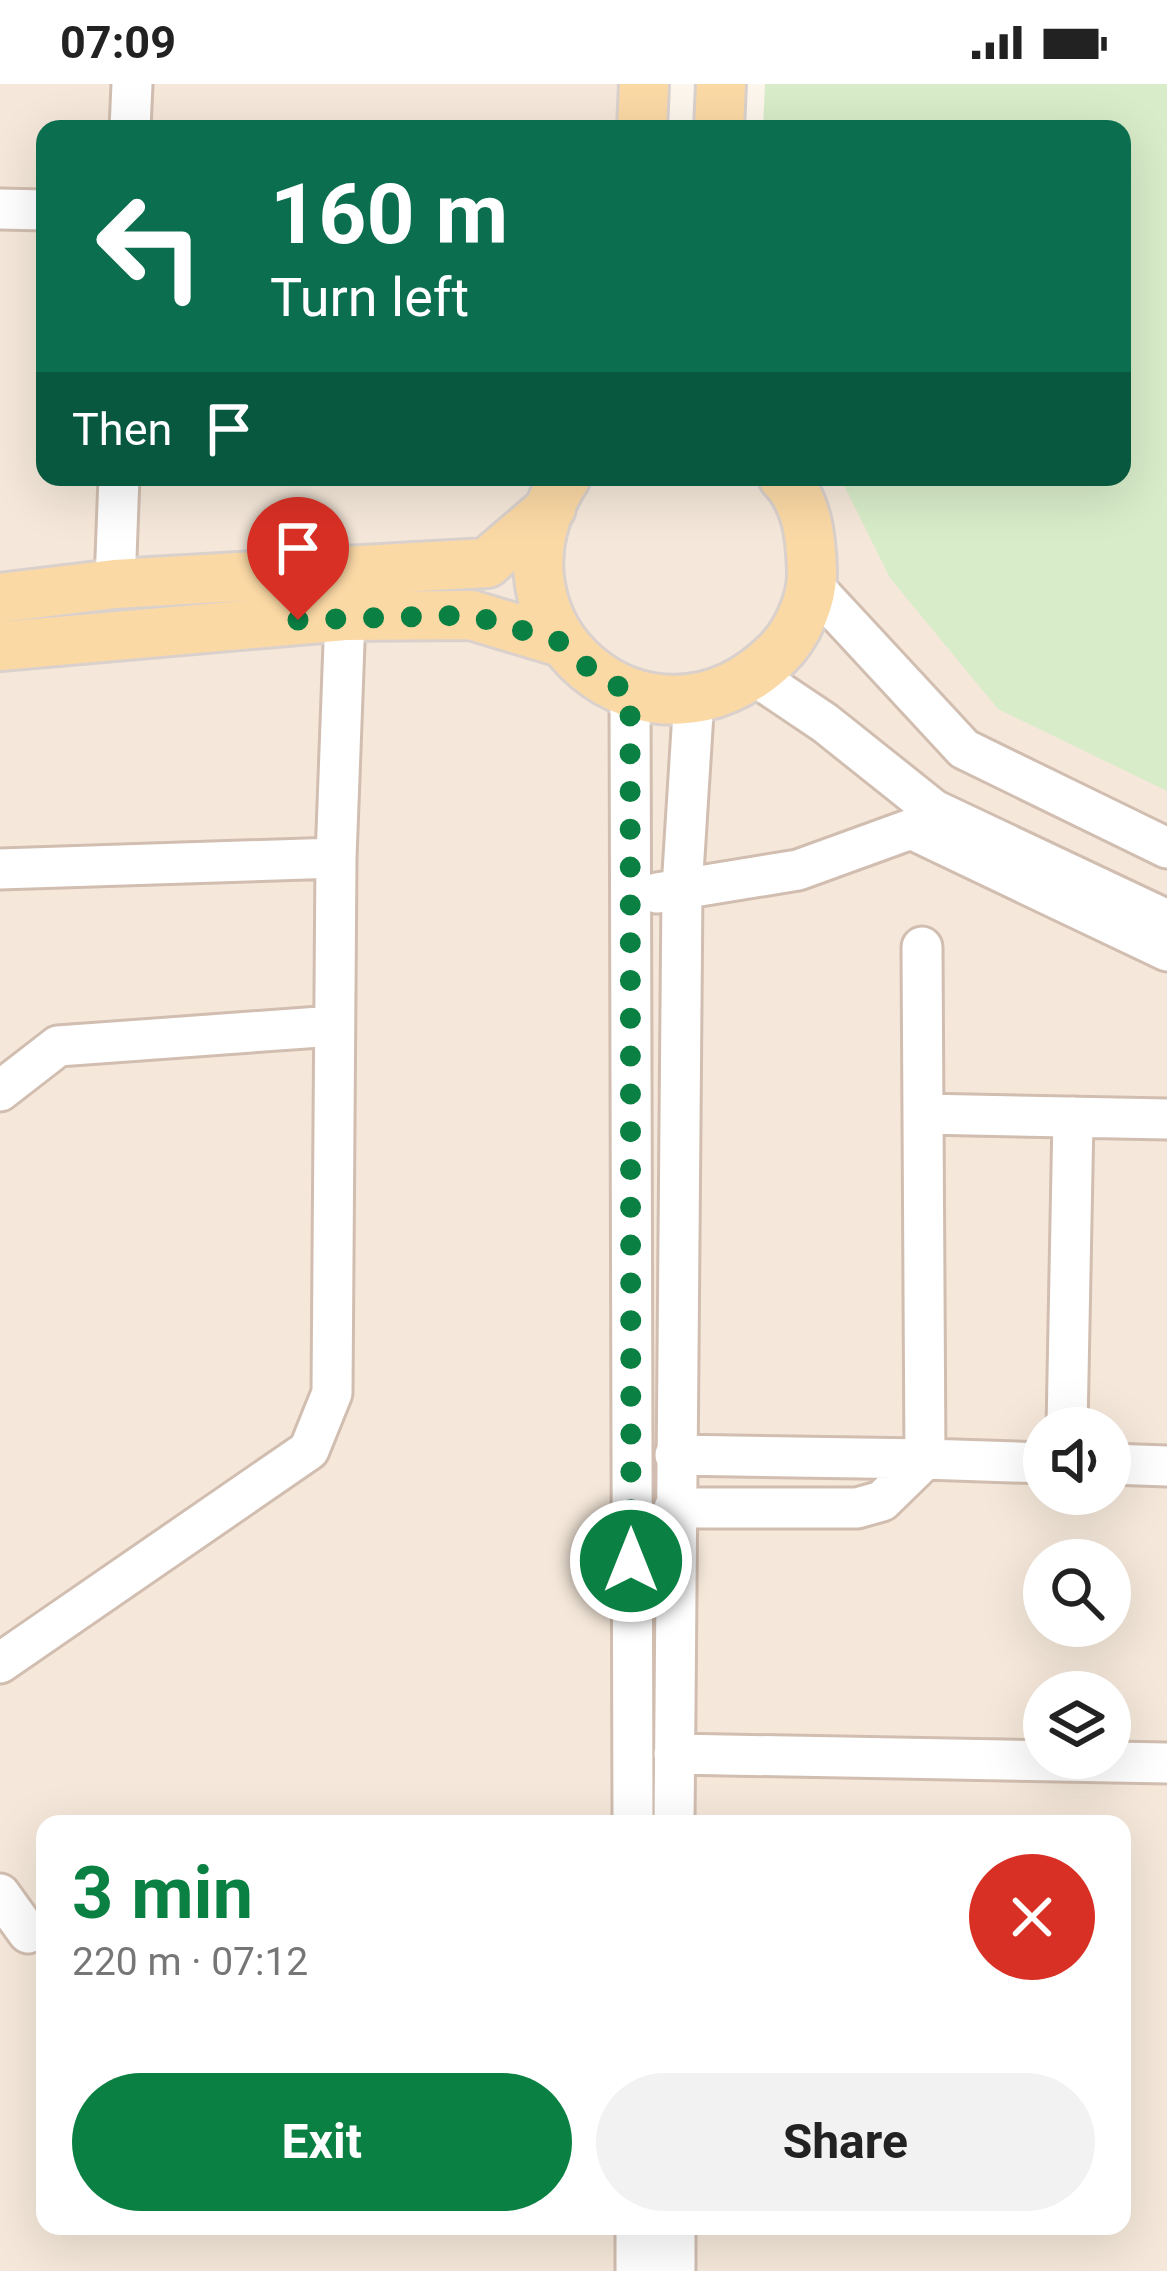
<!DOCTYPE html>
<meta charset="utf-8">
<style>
:root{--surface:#fff;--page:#f2f2f2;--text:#222;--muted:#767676;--accent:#0b8043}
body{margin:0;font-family:Roboto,sans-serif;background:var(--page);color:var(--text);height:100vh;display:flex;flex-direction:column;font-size:45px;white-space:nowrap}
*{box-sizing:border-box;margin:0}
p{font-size:39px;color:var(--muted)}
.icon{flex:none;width:66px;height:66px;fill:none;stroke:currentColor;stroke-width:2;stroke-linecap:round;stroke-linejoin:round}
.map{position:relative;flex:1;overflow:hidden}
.details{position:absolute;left:36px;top:1731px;width:1095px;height:420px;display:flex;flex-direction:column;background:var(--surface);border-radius:24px;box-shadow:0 12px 48px #0002}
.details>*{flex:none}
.hud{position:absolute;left:36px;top:36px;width:1095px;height:366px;border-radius:24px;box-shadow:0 12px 48px #0002;background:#0b6e4f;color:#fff;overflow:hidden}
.controls{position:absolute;left:1023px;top:1323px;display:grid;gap:24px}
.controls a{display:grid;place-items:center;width:108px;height:108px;border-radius:50%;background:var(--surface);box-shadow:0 12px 48px #0002;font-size:60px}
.pin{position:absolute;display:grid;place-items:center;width:102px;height:102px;color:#fff;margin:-123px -51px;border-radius:50% 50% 50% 0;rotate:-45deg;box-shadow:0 0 12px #0007}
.pin .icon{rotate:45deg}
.me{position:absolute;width:132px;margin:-66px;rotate:0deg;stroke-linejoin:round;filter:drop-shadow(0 0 9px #0008)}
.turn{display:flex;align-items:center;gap:42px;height:252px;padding:0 36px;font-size:54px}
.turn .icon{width:156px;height:156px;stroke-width:2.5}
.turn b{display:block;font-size:84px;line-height:102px}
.then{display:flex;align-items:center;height:114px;padding:0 36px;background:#0003;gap:24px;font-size:45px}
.round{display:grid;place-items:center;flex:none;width:126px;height:126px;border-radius:63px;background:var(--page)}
.headline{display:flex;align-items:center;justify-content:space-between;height:204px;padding:0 36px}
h1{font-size:72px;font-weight:700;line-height:90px;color:var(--accent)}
.button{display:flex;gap:24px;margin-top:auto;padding:24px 36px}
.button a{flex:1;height:138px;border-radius:72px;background:var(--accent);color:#fff;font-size:48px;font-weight:700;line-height:138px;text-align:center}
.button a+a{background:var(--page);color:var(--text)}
.status{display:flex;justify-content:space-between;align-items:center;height:84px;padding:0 60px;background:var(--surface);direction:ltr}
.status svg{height:33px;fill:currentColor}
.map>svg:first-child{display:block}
.residential{fill:#f5e8da;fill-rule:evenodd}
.green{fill:#d8ecc9}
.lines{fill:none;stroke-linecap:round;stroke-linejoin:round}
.minor-casing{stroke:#d1beb0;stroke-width:45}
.major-casing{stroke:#dad1cd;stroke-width:54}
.minor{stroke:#fff;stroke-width:39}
.major{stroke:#fbd9a5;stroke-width:48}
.route{stroke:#0b8043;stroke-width:21;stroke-dasharray:0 37.8}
</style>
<div class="status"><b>07:09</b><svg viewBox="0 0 49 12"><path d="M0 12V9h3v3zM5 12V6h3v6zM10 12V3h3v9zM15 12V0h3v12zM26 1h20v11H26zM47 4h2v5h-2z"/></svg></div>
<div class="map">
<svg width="1167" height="2187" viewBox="0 0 1167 2187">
<rect width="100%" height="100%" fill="#fdf6ec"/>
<path class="residential" d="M 0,0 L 631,0 L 629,45 L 45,45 L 45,393 L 1122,393 L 1167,220 L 1167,2187 L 0,2187 ZM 1044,1344 L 1110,1344 L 1110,1410 L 1044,1410 ZM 1044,1476 L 1110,1476 L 1110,1542 L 1044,1542 ZM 1044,1608 L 1110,1608 L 1110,1674 L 1044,1674 ZM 45,1740 L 1122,1740 L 1122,2142 L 45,2142 Z"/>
<path class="green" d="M 765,0 L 1167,0 L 1167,707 L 998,625 L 890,494 L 840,393 L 1122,393 L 1122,45 L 763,45 Z"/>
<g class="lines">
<defs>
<path id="minor" d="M 130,45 L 132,0
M 0,125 L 45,126
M 115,500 L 119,393
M 813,502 L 964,665 L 1167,764
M 755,592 L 825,639 L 934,726 L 1167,836
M 630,607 L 633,1740
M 0,785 L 336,774
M 657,809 L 798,786 L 911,745 L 1167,867
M 922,863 L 925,1375 L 1044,1379
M 0,1007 L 58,962 L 334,942
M 923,1030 L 1167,1035
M 1067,1344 L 1073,1033
M 675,1371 L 925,1375
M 1110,1380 L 1167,1382
M 674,1424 L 857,1424 L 882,1417 L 925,1375
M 0,1579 L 309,1366 L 332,1309 L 336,774 L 345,532
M 674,1670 L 1167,1679
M 674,1740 L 682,805 L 694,613
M 0,1810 L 28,1849
M 636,2142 L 636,2187
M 675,2187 L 675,2142"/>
<path id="major" d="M 642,45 L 644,0
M 719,45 L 721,0
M 566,393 C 468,543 652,694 777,570 C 797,551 813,515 812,487 C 811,455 808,418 783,393
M 0,514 L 115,500 L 487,479 L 551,424
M 0,562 L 345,532 L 471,531 L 561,558"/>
</defs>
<use href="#minor" class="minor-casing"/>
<use href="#major" class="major-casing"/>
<use href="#minor" class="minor"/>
<use href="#major" class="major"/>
</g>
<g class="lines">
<path class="route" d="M 298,536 L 471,531 L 561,558 L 600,595 L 630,607 L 631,1477"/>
</g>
</svg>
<div class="controls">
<a><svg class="icon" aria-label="sound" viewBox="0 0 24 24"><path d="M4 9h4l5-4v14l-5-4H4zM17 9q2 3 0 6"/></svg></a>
<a><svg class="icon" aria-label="search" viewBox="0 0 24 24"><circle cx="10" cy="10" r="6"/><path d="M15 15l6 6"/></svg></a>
<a><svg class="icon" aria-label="layers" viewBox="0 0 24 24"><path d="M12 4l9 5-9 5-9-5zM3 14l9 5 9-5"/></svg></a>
</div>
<div class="pin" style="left:298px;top:536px;background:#d93025"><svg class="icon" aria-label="arrive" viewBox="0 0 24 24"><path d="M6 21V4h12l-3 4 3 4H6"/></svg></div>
<svg class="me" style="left:631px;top:1477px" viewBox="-20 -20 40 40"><circle r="17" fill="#0b8043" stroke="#fff" stroke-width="3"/><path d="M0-11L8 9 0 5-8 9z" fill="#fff"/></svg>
<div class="hud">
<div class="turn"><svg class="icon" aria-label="left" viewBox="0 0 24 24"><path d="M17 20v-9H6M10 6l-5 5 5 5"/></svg><div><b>160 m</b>Turn left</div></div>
<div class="then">Then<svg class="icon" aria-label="arrive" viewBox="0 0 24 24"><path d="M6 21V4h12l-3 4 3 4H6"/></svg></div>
</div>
<section class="details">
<div class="headline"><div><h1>3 min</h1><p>220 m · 07:12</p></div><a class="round" style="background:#d93025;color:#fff"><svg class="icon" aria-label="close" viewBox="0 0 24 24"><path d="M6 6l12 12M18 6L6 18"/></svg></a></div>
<div class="button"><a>Exit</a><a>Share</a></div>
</section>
</div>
